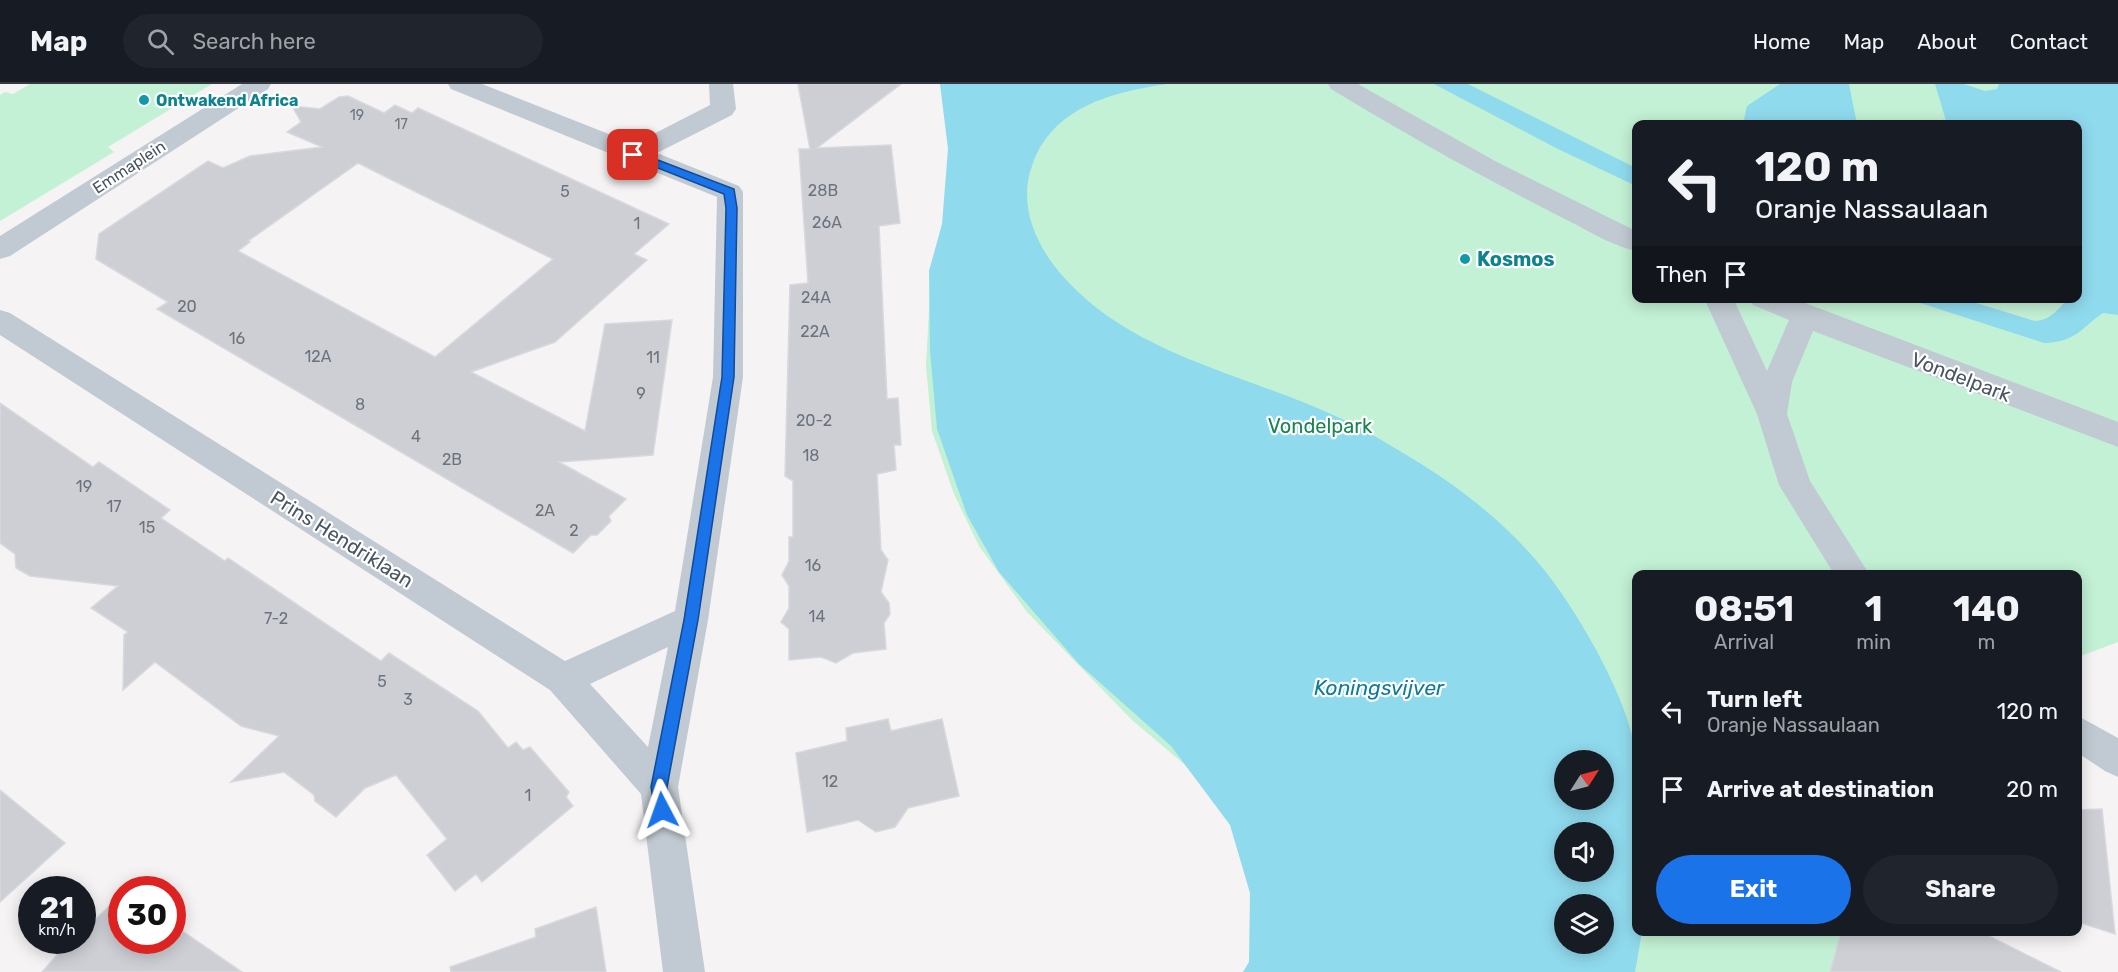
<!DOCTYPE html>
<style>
:root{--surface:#171b24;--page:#20242c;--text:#f1f3f6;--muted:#9ea1a6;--line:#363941;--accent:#1a73e8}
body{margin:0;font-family:Rubik,sans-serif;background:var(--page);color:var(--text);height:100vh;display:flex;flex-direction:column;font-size:22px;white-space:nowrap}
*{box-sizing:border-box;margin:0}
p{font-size:20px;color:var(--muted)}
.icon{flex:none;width:33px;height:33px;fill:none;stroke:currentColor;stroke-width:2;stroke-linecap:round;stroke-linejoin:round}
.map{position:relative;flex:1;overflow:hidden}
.side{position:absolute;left:1632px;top:486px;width:450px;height:366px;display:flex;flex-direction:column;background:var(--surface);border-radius:12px;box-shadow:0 3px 15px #0003}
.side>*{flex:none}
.guide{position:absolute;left:1632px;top:36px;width:450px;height:183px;border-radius:12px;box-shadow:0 3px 15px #0003;background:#171b24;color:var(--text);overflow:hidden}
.needle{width:39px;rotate:54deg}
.fabs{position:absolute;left:1554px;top:666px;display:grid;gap:12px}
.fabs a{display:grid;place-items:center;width:60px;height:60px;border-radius:50%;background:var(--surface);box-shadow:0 3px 15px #0003;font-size:30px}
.speed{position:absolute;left:18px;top:792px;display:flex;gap:12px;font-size:30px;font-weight:700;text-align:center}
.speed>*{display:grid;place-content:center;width:78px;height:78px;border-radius:50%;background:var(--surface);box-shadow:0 3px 15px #0003;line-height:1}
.speed small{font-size:15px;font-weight:400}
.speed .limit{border:9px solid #d22;background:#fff;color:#111}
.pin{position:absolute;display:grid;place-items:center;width:51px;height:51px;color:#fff;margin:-26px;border-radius:12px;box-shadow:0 3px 9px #0006}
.me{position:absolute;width:66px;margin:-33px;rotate:356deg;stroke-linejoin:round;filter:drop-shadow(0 0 4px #0008)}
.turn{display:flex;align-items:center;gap:21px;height:126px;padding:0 24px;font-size:27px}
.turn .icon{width:78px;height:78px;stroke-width:2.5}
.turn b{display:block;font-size:42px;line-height:51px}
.then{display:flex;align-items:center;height:57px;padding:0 24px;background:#0003;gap:12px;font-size:22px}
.eta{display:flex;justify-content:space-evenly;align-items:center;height:102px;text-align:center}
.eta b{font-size:36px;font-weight:700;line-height:42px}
.action{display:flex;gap:12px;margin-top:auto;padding:12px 24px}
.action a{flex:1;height:69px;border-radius:36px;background:var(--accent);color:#fff;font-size:24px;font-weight:700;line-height:69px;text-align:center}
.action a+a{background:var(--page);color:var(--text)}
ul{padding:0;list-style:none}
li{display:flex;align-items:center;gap:18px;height:78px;padding:0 24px}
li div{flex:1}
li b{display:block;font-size:22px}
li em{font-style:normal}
header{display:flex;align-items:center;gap:36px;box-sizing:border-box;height:84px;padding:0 30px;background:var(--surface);border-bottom:2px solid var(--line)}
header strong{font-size:28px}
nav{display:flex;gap:33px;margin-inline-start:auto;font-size:21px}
.search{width:420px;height:54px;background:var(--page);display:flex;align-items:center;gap:15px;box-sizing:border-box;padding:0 21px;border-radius:33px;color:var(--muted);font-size:22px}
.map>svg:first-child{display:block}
.green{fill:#c3f1d5;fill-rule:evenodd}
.water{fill:#90daee;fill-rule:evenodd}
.building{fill:#cdcfd5;stroke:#d7d9de;stroke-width:1.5;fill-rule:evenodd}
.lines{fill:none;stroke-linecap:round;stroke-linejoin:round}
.minor{fill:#c1cad2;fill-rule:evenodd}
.route{fill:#1a73e8;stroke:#114b97;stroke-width:1.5}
.culture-dot{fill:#0f9aa8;stroke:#fff;stroke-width:2}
.labels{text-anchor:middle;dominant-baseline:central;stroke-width:4.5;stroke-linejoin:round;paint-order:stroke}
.far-number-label{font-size:14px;fill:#6b747e}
.far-culture-label{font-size:16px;font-weight:bold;fill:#0d838f;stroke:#fff;text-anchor:start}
.far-street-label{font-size:16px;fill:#4a5661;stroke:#fff}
.number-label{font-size:16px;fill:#6b747e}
.culture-label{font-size:20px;font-weight:bold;fill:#0d838f;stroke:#fff;text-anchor:start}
.street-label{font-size:20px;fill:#4a5661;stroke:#fff}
.park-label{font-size:20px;fill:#17864f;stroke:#fff}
.water-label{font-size:21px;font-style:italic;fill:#0c7c9b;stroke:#fff}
</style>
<header>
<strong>Map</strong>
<div class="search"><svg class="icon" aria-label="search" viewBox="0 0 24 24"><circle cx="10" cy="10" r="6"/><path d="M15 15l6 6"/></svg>Search here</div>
<nav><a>Home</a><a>Map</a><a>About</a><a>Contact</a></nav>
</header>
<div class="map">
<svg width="2118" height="888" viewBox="0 0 2118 888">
<rect width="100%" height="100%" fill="#f5f3f3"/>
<path class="green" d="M 30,0 L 212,0 L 108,63 L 114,68 L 0,137 L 0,11 L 5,8 L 13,10 Z
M 943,0 L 2118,0 L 2118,558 L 2078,573 L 2078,490 L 1636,490 L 1636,848 L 1881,848 L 1861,888 L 1249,888 L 1253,808 L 1227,729 L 1204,697 L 1132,636 L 1027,528 L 979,462 L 954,410 L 932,347 L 926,282 L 930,206 L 944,142 L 951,65 ZM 1636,40 L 2078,40 L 2078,214 L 1636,214 ZM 1564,676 L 1604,676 L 1604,716 L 1564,716 ZM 1564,748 L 1604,748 L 1604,788 L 1564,788 ZM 1564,820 L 1604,820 L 1604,860 L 1564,860 Z"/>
<path class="water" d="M 940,0 L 1167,0 C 1112,8 1052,23 1032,82 C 1020,115 1031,148 1050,176 C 1116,267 1234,286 1331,330 C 1359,342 1387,359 1413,375 C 1463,405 1510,443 1546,488 C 1580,532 1630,617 1636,672 C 1639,690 1636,710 1636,729 C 1636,768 1636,808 1636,848 L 1642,848 L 1635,888 L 1243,888 L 1249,878 L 1250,809 L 1230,741 L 1171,662 L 1079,580 L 999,488 L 967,431 L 937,345 L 930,267 L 929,187 L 942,140 L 948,65 ZM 1604,676 L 1604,716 L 1564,716 L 1564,676 ZM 1604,748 L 1604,788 L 1564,788 L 1564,748 ZM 1604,820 L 1604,860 L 1564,860 L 1564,820 Z
M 1434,0 L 1468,0 L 1636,84 L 1634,101 L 1558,65 Z
M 1780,0 L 1849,0 L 1857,40 L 1743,40 L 1747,22 Z
M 1935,0 L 1964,0 L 1985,7 L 1997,5 L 1999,0 L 2118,0 L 2118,231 L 2103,229 C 2080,245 2076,258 2044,259 L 1908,215 L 1963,215 L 2035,237 C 2051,236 2057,226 2068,215 L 2078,214 L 2078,40 L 1947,40 Z"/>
<path class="building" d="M 798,0 L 901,0 L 817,64 L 891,61 L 900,139 L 879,142 L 887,315 L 898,314 L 901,361 L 894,361 L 896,386 L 877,390 L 881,466 L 888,476 L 881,508 L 889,519 L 890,530 L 884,539 L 886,565 L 853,569 L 836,579 L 821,573 L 789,576 L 789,545 L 781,538 L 789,524 L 789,502 L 782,491 L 789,477 L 789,453 L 793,453 L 793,397 L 785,392 L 790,201 L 808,199 L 799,65 L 810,65 Z
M 348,12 L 384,29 L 395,21 L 412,29 L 418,24 L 669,140 L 634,170 L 647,176 L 555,258 L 471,288 L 585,347 L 605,240 L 672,236 L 653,371 L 559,378 L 626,415 L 609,432 L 611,437 L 597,451 L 591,451 L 573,469 L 157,225 L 168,218 L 96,175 L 99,150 L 208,77 L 223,84 L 250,72 L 322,63 L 287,48 L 301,38 L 292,22 L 320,25 L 339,13 ZM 358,79 L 416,108 L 553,175 L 435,273 L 238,167 L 250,158 L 248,157 Z
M 0,319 L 93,383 L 99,378 L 170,426 L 161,434 L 225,477 L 228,474 L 381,577 L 389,569 L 478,627 L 508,664 L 516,658 L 523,666 L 530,663 L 569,708 L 566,713 L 573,722 L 482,798 L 476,790 L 455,807 L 427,771 L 447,755 L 396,691 L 365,704 L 336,733 L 315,717 L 314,711 L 284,688 L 231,698 L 279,652 L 241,642 L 155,578 L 123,606 L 124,551 L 128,548 L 91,524 L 118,502 L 30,492 L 16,484 L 15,470 L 0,459 Z
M 888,635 L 891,647 L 942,635 L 959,712 L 908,724 L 895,743 L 876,748 L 858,736 L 807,748 L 796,669 L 847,657 L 846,644 Z
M 0,706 L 65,759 L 0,818 Z
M 2102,725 L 2115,850 L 2078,838 L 2078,726 Z
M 122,810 L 122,856 L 172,856 L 172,840 L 242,888 L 42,888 L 70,856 L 82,856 L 82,848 Z
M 596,823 L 606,888 L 451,888 L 450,883 L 536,853 L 535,845 Z
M 1841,848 L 1981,848 L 2061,888 L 1830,888 Z"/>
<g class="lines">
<path class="minor" d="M 242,0 L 271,0 L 268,5 L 10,172 L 0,175 L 0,152 Z
M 448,0 L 482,0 L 634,60 L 710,21 L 709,0 L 733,0 L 736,25 L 732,31 L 657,69 L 739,102 L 743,108 L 743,293 L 708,536 L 678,703 L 705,888 L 663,888 L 641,710 L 550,606 L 0,251 L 0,226 L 10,229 L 565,577 L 675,527 L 713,293 L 717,113 L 451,5 ZM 668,563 L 648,663 L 590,600 Z
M 1328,0 L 1358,0 L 1495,77 L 1636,147 L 1636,167 C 1609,161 1582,143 1557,131 C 1480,92 1405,50 1331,5 Z
M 1704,214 L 1733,214 L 1767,287 L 1789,236 L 1753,221 L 1749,214 L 1792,214 L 2118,338 L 2118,363 L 1813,247 L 1792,298 L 1787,330 L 1810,397 L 1869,490 L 1834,490 L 1779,401 L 1757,330 Z
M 2078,632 L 2118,654 L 2118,693 L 2105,687 L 2078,669 Z"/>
</g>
<path class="route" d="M 630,68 L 637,68 L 734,105 L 737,124 L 734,293 L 698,536 L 667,703 L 670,726 L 668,732 L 662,734 L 656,732 L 651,703 L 684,536 L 722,293 L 726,124 L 724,110 L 630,73 Z"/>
<g class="culture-dot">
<circle cx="144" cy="16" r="6"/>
<circle cx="1465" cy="175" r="6"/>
</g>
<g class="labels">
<g class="far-number-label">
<text x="357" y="31">19</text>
<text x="401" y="40">17</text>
</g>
<g class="far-culture-label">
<text x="156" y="16">Ontwakend Africa</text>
</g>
<g class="far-street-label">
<text transform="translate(129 83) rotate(-33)">Emmaplein</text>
</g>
<g class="number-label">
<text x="823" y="106">28B</text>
<text x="565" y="107">5</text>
<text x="827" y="138">26A</text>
<text x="637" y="139">1</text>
<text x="816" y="213">24A</text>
<text x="187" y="222">20</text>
<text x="815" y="247">22A</text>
<text x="237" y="254">16</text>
<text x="318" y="272">12A</text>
<text x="653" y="273">11</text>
<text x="641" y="309">9</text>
<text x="360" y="320">8</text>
<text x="814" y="336">20-2</text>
<text x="416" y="352">4</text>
<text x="811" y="371">18</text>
<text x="452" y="375">2B</text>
<text x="84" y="402">19</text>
<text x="114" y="422">17</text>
<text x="545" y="426">2A</text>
<text x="147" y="443">15</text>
<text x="574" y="446">2</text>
<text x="813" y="481">16</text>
<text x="817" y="532">14</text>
<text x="276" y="534">7-2</text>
<text x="382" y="597">5</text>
<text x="408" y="615">3</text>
<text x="830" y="697">12</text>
<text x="528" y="711">1</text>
</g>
<g class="culture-label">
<text x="1477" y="175">Kosmos</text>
</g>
<g class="street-label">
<text transform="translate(1961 293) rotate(21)">Vondelpark</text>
<text transform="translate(342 455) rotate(32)">Prins Hendriklaan</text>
</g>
<g class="park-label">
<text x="1320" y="342">Vondelpark</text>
</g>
<g class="water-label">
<text x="1379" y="603">Koningsvijver</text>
</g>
</g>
</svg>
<div class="fabs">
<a><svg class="needle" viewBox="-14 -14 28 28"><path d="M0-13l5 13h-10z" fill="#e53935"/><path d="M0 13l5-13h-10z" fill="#9ea1a6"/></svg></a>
<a><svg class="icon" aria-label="sound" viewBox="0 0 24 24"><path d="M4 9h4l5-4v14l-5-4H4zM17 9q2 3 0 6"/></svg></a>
<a><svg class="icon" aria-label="layers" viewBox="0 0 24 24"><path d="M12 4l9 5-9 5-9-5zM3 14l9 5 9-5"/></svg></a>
</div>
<div class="speed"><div>21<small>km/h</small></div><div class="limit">30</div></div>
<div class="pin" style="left:633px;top:71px;background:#d93025"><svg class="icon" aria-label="arrive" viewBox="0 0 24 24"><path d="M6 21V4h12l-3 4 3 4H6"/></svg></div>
<svg class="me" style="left:662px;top:726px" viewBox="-20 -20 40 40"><path d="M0-17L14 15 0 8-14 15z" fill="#1a73e8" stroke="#fff" stroke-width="4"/></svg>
<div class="guide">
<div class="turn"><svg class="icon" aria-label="left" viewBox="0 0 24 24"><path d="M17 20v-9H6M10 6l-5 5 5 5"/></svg><div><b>120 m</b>Oranje Nassaulaan</div></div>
<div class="then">Then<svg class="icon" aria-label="arrive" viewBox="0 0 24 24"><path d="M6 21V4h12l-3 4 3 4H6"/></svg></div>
</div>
<section class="side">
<div class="eta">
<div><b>08:51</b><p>Arrival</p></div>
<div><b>1</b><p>min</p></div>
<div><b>140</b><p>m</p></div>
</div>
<ul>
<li><svg class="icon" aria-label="left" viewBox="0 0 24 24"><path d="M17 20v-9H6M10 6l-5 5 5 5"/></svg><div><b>Turn left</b><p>Oranje Nassaulaan</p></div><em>120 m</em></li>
<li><svg class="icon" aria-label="arrive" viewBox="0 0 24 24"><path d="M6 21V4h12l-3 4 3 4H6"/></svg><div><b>Arrive at destination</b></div><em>20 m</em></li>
</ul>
<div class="action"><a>Exit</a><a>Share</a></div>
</section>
</div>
